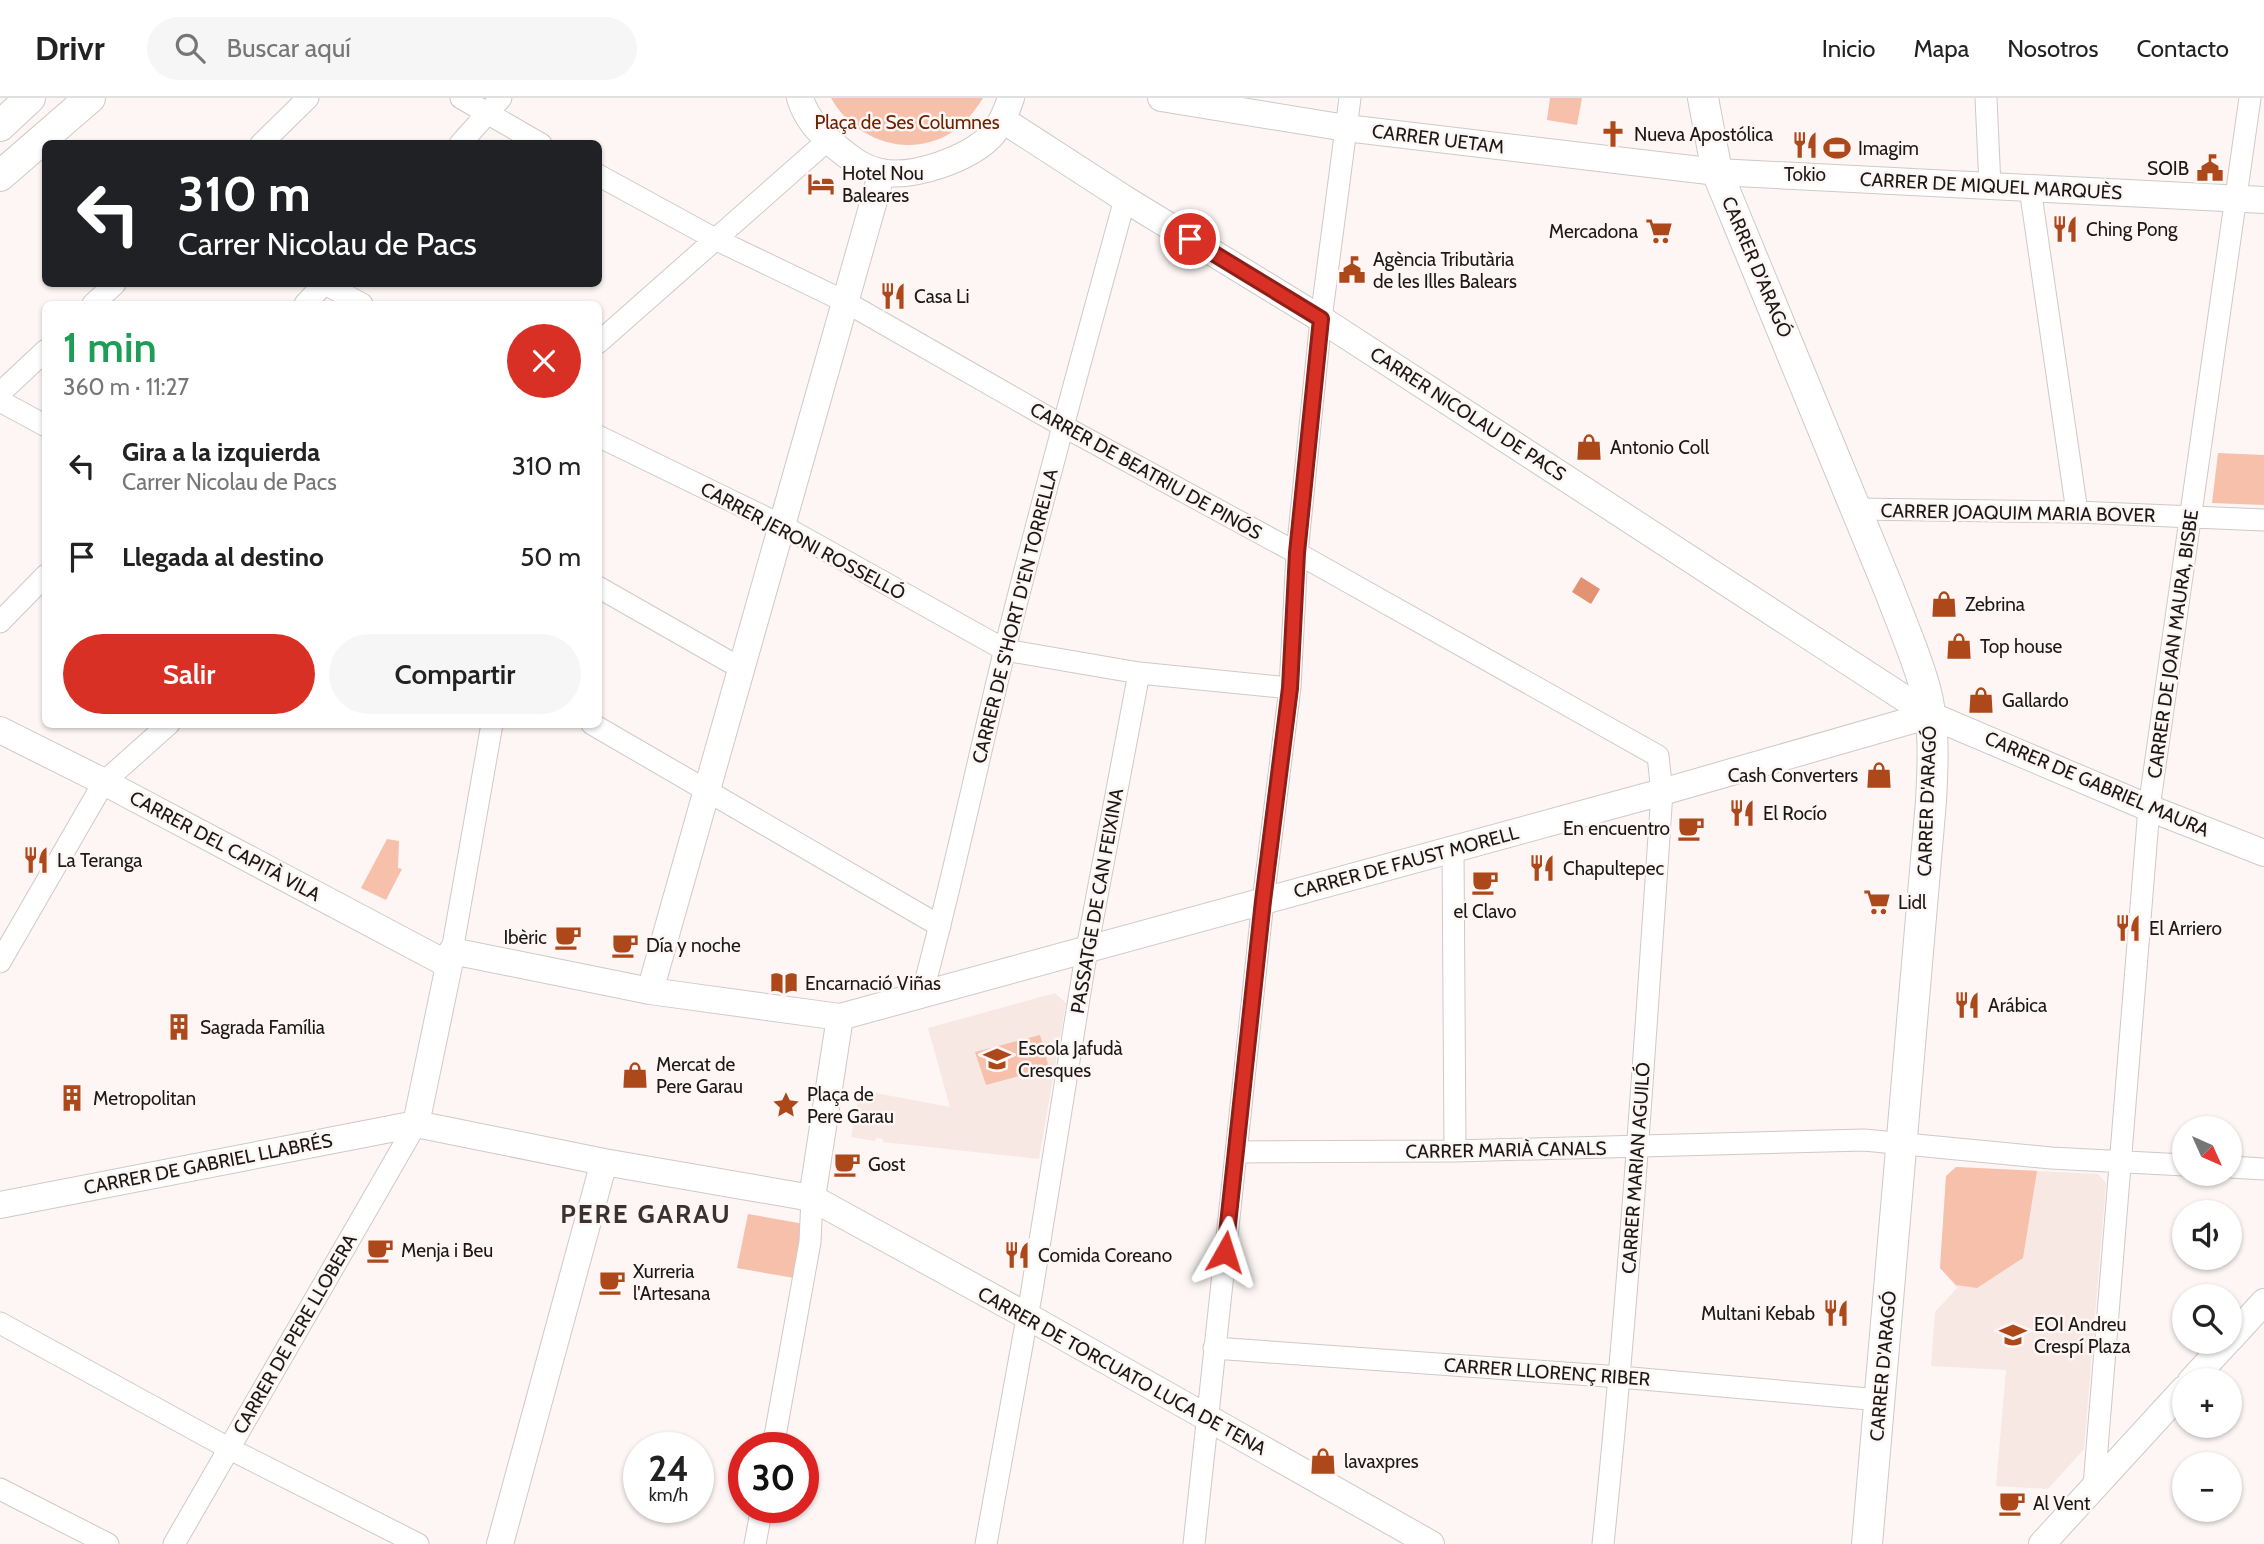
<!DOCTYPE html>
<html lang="es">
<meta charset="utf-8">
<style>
:root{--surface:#fff;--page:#f6f6f6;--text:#222;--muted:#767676;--line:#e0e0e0;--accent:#d93025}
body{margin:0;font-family:Cabin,sans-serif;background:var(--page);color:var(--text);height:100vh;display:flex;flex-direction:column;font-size:26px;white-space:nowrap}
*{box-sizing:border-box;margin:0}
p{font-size:23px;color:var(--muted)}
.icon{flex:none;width:38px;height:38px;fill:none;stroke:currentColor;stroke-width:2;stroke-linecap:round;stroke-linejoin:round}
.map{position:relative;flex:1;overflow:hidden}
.details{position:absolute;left:42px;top:203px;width:560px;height:427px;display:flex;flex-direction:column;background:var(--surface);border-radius:10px;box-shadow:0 2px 5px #0004}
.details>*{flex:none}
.hud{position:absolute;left:42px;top:42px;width:560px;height:147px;border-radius:10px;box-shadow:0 2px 5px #0004;background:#202124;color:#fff;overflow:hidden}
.needle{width:46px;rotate:135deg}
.controls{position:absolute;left:2172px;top:1018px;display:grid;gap:14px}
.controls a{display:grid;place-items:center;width:70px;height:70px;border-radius:50%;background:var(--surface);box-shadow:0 2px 5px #0004;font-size:35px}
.speed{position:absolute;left:623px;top:1334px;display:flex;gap:14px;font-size:35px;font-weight:700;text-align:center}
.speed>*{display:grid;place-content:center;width:91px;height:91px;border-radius:50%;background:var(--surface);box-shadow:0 2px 5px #0004;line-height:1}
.speed small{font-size:18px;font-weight:400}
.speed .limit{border:10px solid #d22;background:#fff;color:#111}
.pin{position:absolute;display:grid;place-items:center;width:60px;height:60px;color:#fff;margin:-30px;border:4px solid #fff;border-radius:50%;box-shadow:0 2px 7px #0007}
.me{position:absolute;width:77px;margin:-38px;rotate:6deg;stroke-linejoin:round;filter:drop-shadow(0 0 5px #0008)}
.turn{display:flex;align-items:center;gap:24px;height:147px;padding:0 21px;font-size:32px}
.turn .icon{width:91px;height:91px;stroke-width:2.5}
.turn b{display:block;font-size:49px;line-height:60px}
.round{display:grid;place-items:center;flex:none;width:74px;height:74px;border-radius:37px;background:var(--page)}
.headline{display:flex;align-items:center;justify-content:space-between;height:119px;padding:0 21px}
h1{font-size:42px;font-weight:600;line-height:52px;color:#1e9e55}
.button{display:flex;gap:14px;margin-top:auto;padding:14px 21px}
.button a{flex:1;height:80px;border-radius:42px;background:var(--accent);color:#fff;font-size:28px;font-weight:600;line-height:80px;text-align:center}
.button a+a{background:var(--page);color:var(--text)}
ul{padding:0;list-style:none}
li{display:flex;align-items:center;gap:21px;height:91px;padding:0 21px}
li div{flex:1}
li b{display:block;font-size:26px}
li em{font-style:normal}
header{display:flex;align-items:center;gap:42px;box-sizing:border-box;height:98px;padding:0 35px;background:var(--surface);border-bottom:2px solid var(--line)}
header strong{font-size:33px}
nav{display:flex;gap:38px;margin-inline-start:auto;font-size:24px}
.search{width:490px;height:63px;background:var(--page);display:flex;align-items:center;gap:18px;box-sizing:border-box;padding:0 24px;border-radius:38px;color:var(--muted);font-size:26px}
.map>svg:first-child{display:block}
.built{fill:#f7e8e3}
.green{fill:#f7c0ab}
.water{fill:#e39272}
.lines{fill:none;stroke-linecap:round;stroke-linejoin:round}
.minor-casing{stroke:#cfc9c7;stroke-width:23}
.tertiary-casing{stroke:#cfc9c7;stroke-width:28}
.secondary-casing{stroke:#cfc9c7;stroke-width:32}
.minor{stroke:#fff;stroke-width:21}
.tertiary{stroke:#fff;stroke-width:26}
.secondary{stroke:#fff;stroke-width:30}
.route-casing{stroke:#8d1f18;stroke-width:18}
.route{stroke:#d93025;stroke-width:12}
.labels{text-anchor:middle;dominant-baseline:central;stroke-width:5;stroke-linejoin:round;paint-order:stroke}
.park-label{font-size:19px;fill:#6a2200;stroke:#fdf6f4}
.poi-label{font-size:19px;fill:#1b1918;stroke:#fdf6f4;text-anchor:start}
.street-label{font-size:19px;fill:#1b1918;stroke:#fdf6f4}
.district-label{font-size:26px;font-weight:bold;letter-spacing:2px;fill:#383331;stroke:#fdf6f4}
</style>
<header>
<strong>Drivr</strong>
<div class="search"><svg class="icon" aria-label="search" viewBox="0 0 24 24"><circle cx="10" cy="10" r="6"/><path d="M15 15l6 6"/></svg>Buscar aquí</div>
<nav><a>Inicio</a><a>Mapa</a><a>Nosotros</a><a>Contacto</a></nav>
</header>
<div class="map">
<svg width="2264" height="1446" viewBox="0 0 2264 1446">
<rect width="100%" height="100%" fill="#fdf6f4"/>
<path class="built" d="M 1055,895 L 1066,905 L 1039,1061 L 883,1044 L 883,1041 L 876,1040 L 875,1043 L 851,1039 L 860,992 L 950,1009 L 928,930 Z
M 1956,1069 L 2098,1076 L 2106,1085 L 2084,1351 L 2048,1391 L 1996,1388 L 2006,1272 L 1931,1268 L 1935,1214 L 1957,1190 L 1940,1170 L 1946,1078 Z"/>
<path class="green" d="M 831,0 L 983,0 C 974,14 964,27 949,36 C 906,61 854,41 831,0 Z
M 1550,0 L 1582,0 L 1577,27 L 1547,22 Z
M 2218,355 L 2264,357 L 2264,407 L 2212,405 Z
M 387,741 L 399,743 L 398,770 L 402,771 L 386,802 L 361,790 Z
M 1040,937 L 1049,970 L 986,987 L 975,954 Z
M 1956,1069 L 2037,1073 L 2023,1160 L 1977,1190 L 1956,1187 L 1940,1170 L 1946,1078 Z
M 748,1116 L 804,1126 L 794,1180 L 737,1170 Z"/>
<path class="water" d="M 1581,479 L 1600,491 L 1591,506 L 1572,494 Z"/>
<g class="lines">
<defs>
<path id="minor" d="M 461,0 L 541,46
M 1986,0 L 1990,88
M 261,46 L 308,0
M 460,46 L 501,0
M 598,77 L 715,141 L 844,203 L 1063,328 L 1297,455 L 1658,658 L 1662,694 C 1645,945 1629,1196 1603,1446
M 2030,90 L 2077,414
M 325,186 L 362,206
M 93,206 L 115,186
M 305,206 L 324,186
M 598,245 L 828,42
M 0,295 L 46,252
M 0,303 L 46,328
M 598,338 L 781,427 L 1005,552 L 1139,575 L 1290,590
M 1857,411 L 2077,414 L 2264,422
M 598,489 L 742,571
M 0,524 L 46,477
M 592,626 L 940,828
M 1453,751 L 1455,1053
M 452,853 L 492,626
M 0,864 L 104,684 L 169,626
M 922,896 C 953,782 977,666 1005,551 C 1042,401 1084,251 1125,101
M 1236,1054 L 1455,1053 L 1864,1042 L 2051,1060 L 2184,1067
M 2230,1069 L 2264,1071
M 0,1225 L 230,1351 L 418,1446
M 1214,1250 L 1620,1279 L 1880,1302
M 773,1349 L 810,1144 L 812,1100
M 2094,1388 L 2149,710 L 2250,0
M 0,1391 L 108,1446
M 174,1446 L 416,1026
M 755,1446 L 762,1409
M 986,1446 L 1032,1192 L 1087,851 L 1139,575
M 1194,1446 L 1263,803 L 1290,590 L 1297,455 L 1321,221 L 1350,0"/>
<path id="tertiary" d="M 800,0 C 806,20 818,33 834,47 C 849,59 861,70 880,74 C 913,81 968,61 991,38 C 1001,27 1006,14 1011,0
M 1161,0 L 1346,30 L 1717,74 L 2264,102
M 1003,22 L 1125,101 L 1321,221 L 1930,617 L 2149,710 L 2264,755
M 0,632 L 104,684 L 449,867
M 650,893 L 882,74
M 840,919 L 1662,694 L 1930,617
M 812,1100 L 1027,1218 L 1431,1446
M 0,1107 L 416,1026 L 604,1064 L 812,1100 L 840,919 L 650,893 L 452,853 L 416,1026
M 2230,1241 L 2264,1204
M 2191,1283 L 2227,1244
M 500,1446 L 604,1064
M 2042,1446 L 2184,1291"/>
<path id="secondary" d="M 1703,0 L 1717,74 L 1890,494 C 1902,526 1916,557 1925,590 C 1935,626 1933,666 1931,703 L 1867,1446
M 0,28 L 30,0
M 0,78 L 90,0"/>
</defs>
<use href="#minor" class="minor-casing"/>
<use href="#tertiary" class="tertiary-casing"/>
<use href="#secondary" class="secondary-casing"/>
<use href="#minor" class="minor"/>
<use href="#tertiary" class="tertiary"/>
<use href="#secondary" class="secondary"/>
</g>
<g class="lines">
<defs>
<path id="route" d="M 1190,141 L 1321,221 L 1297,455 L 1290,590 L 1263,803 L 1225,1154"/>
</defs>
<use href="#route" class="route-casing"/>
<use href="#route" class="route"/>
</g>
<defs>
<symbol id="church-bare" viewBox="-9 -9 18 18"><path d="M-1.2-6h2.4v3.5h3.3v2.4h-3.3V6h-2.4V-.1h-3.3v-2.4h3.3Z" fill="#ad481b" stroke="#fdf6f4" stroke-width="2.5" paint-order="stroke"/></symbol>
<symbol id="restaurant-bare" viewBox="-9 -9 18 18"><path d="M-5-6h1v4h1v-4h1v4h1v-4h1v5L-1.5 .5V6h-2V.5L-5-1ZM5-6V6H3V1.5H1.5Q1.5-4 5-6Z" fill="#ad481b" stroke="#fdf6f4" stroke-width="2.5" paint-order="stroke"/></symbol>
<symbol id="stadium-bare" viewBox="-9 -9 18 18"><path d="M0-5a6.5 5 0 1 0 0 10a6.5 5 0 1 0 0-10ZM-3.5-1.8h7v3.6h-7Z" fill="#ad481b" stroke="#fdf6f4" stroke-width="2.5" paint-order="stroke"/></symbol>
<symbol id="civic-bare" viewBox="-9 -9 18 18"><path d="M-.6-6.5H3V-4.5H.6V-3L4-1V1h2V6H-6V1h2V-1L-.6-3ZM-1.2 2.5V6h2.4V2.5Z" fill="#ad481b" stroke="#fdf6f4" stroke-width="2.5" paint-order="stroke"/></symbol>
<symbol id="hotel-bare" viewBox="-9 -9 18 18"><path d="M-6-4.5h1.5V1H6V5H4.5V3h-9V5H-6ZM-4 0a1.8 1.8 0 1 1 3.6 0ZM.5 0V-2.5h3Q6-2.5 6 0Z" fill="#ad481b" stroke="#fdf6f4" stroke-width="2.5" paint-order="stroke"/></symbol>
<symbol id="supermarket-bare" viewBox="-9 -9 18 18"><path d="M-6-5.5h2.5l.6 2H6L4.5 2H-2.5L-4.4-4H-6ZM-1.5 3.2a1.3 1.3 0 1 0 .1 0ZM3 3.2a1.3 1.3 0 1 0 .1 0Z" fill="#ad481b" stroke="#fdf6f4" stroke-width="2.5" paint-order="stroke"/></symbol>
<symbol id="shop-bare" viewBox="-9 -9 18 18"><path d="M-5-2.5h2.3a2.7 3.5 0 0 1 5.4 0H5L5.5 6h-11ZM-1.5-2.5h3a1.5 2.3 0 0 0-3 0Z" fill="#ad481b" stroke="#fdf6f4" stroke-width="2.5" paint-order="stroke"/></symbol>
<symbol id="cafe-bare" viewBox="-9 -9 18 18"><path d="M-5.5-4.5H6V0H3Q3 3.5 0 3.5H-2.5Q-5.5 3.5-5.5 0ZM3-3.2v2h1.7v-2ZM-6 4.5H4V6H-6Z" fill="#ad481b" stroke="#fdf6f4" stroke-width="2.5" paint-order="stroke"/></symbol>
<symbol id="library-bare" viewBox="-9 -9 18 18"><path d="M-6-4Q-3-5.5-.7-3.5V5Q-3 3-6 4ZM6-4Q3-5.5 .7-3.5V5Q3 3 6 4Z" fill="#ad481b" stroke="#fdf6f4" stroke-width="2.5" paint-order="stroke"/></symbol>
<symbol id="building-bare" viewBox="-9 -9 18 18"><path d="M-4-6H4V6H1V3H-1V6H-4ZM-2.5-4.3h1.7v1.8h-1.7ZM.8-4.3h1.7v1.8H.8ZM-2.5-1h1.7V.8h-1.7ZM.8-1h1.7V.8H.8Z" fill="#ad481b" stroke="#fdf6f4" stroke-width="2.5" paint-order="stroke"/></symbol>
<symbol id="school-bare" viewBox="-9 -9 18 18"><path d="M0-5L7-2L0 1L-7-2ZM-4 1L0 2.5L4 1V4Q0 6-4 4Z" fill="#ad481b" stroke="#fdf6f4" stroke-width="2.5" paint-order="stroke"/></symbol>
<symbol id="sight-bare" viewBox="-9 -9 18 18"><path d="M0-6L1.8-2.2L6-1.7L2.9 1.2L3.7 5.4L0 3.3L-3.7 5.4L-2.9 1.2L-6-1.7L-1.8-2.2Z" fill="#ad481b" stroke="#fdf6f4" stroke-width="2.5" paint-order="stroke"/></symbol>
<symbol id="university-bare" viewBox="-9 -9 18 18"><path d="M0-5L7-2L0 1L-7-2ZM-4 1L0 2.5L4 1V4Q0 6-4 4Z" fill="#ad481b" stroke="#fdf6f4" stroke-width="2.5" paint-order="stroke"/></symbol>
</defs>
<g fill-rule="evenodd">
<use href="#church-bare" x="1594" y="17" width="38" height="38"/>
<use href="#restaurant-bare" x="1786" y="28" width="38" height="38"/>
<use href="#stadium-bare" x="1818" y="31" width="38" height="38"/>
<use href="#civic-bare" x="2191" y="51" width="38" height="38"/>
<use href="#hotel-bare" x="802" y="67" width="38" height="38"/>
<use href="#restaurant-bare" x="2046" y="112" width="38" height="38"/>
<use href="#supermarket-bare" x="1640" y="114" width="38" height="38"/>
<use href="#civic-bare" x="1333" y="153" width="38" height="38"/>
<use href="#restaurant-bare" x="874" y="179" width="38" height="38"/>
<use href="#shop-bare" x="1570" y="330" width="38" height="38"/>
<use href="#shop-bare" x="1925" y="487" width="38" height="38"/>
<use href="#shop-bare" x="1940" y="529" width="38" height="38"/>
<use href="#shop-bare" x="1962" y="583" width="38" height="38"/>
<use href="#shop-bare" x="1860" y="658" width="38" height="38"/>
<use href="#restaurant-bare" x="1723" y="696" width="38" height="38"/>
<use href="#cafe-bare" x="1672" y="711" width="38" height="38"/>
<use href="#restaurant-bare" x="17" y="743" width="38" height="38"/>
<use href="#restaurant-bare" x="1523" y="751" width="38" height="38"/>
<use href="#cafe-bare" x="1466" y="765" width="38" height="38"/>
<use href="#supermarket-bare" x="1858" y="785" width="38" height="38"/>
<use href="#restaurant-bare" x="2109" y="811" width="38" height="38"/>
<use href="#cafe-bare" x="549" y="820" width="38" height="38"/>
<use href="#cafe-bare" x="606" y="828" width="38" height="38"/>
<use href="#library-bare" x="765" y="866" width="38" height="38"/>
<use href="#restaurant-bare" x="1948" y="888" width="38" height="38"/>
<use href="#building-bare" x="160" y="910" width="38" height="38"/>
<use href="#school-bare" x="978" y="942" width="38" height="38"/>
<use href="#shop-bare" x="616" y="958" width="38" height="38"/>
<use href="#building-bare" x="53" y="981" width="38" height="38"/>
<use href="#sight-bare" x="767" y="988" width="38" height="38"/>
<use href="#cafe-bare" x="828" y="1047" width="38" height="38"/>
<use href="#cafe-bare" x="361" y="1133" width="38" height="38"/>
<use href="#restaurant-bare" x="998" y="1138" width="38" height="38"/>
<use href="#cafe-bare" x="593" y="1165" width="38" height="38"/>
<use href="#restaurant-bare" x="1817" y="1196" width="38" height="38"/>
<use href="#university-bare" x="1994" y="1218" width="38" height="38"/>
<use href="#shop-bare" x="1304" y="1344" width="38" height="38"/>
<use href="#cafe-bare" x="1993" y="1386" width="38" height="38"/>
</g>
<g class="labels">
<g class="park-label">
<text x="907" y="24">Plaça de Ses Columnes</text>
</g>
<g class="poi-label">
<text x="1634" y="36">Nueva Apostólica</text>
<text x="1858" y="50">Imagim</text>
<text x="2189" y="70" text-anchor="end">SOIB</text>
<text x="842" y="75">Hotel Nou<tspan x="842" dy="22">Baleares</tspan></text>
<text x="1805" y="76" text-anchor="middle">Tokio</text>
<text x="2086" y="131">Ching Pong</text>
<text x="1638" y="133" text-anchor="end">Mercadona</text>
<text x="1373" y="161">Agència Tributària<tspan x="1373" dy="22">de les Illes Balears</tspan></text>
<text x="914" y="198">Casa Li</text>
<text x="1610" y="349">Antonio Coll</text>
<text x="1965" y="506">Zebrina</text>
<text x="1980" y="548">Top house</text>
<text x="2002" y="602">Gallardo</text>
<text x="1858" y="677" text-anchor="end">Cash Converters</text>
<text x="1763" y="715">El Rocío</text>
<text x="1670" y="730" text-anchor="end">En encuentro</text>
<text x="57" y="762">La Teranga</text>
<text x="1563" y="770">Chapultepec</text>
<text x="1898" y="804">Lidl</text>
<text x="1485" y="813" text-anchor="middle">el Clavo</text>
<text x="2149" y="830">El Arriero</text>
<text x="547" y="839" text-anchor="end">Ibèric</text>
<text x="646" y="847">Día y noche</text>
<text x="805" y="885">Encarnació Viñas</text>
<text x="1988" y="907">Arábica</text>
<text x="200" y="929">Sagrada Família</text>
<text x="1018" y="950">Escola Jafudà<tspan x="1018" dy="22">Cresques</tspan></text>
<text x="656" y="966">Mercat de<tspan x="656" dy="22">Pere Garau</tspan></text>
<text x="807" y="996">Plaça de<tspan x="807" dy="22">Pere Garau</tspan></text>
<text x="93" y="1000">Metropolitan</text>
<text x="868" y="1066">Gost</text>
<text x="401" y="1152">Menja i Beu</text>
<text x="1038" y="1157">Comida Coreano</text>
<text x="633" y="1173">Xurreria<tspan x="633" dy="22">l'Artesana</tspan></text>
<text x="1815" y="1215" text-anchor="end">Multani Kebab</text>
<text x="2034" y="1226">EOI Andreu<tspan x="2034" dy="22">Crespí Plaza</tspan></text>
<text x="1344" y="1363">lavaxpres</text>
<text x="2033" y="1405">Al Vent</text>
</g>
<g class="street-label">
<text transform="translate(1438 41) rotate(7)">CARRER UETAM</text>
<text transform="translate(1991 88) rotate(3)">CARRER DE MIQUEL MARQUÈS</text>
<text transform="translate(1757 169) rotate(67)">CARRER D'ARAGÓ</text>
<text transform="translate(1468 316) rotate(33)">CARRER NICOLAU DE PACS</text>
<text transform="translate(1146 373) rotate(29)">CARRER DE BEATRIU DE PINÓS</text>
<text transform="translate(2018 415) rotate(1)">CARRER JOAQUIM MARIA BOVER</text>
<text transform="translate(803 443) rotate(28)">CARRER JERONI ROSSELLÓ</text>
<text transform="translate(1015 518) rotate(-76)">CARRER DE S'HORT D'EN TORRELLA</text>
<text transform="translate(2173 546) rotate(-82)">CARRER DE JOAN MAURA, BISBE</text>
<text transform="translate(2097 686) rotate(23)">CARRER DE GABRIEL MAURA</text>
<text transform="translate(1927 703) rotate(-88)">CARRER D'ARAGÓ</text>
<text transform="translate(225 748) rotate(28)">CARRER DEL CAPITÀ VILA</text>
<text transform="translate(1406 764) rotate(-15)">CARRER DE FAUST MORELL</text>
<text transform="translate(1097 803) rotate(-80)">PASSATGE DE CAN FEIXINA</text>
<text transform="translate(1506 1052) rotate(-1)">CARRER MARIÀ CANALS</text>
<text transform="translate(208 1066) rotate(-11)">CARRER DE GABRIEL LLABRÉS</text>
<text transform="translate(1636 1070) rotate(-86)">CARRER MARIAN AGUILÓ</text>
<text transform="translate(295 1236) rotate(-60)">CARRER DE PERE LLOBERA</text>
<text transform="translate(1883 1268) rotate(-85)">CARRER D'ARAGÓ</text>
<text transform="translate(1122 1273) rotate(29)">CARRER DE TORCUATO LUCA DE TENA</text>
<text transform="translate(1547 1274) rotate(4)">CARRER LLORENÇ RIBER</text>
</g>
<g class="district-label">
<text x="646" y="1116">PERE GARAU</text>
</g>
</g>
</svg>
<div class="controls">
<a><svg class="needle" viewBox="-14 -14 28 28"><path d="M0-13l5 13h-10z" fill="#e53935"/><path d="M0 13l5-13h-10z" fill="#767676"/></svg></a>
<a><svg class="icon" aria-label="sound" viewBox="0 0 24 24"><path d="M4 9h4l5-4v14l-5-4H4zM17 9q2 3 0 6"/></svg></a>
<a><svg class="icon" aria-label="search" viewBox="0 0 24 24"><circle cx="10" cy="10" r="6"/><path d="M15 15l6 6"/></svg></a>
<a>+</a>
<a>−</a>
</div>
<div class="speed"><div>24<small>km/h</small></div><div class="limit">30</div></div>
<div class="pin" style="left:1190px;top:141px;background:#d93025"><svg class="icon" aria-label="arrive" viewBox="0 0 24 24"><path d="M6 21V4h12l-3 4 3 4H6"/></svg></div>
<svg class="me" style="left:1225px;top:1154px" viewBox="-20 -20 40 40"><path d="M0-17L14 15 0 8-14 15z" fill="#d93025" stroke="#fff" stroke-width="4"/></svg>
<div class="hud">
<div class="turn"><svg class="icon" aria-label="left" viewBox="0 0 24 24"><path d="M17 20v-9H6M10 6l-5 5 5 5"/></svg><div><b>310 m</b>Carrer Nicolau de Pacs</div></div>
</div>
<section class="details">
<div class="headline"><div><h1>1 min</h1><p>360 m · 11:27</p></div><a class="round" style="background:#d93025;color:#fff"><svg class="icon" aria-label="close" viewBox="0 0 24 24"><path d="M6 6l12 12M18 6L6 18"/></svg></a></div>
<ul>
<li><svg class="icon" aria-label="left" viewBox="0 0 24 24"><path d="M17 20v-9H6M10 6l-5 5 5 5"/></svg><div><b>Gira a la izquierda</b><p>Carrer Nicolau de Pacs</p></div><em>310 m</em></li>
<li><svg class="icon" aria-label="arrive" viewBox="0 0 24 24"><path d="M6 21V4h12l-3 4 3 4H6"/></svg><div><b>Llegada al destino</b></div><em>50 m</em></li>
</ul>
<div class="button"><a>Salir</a><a>Compartir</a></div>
</section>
</div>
